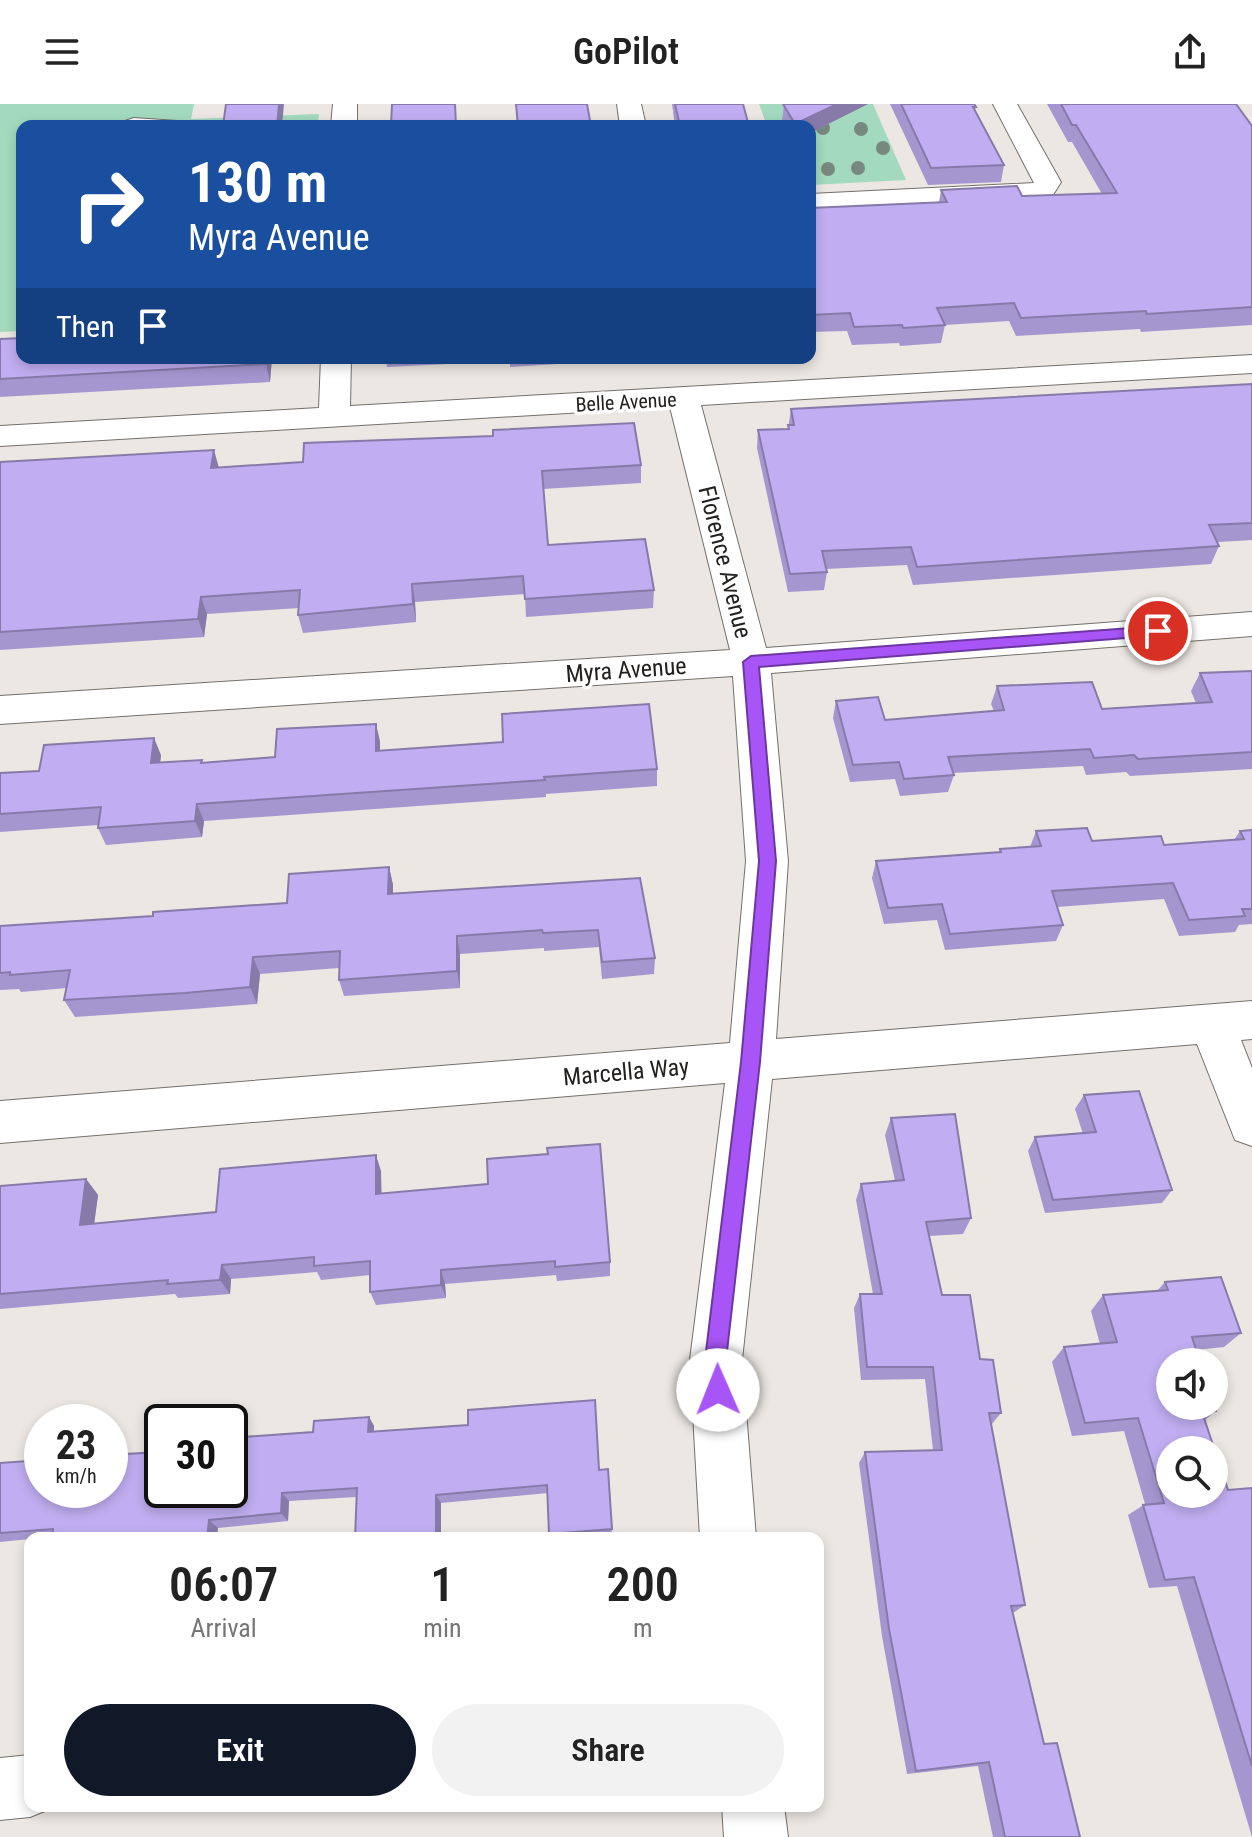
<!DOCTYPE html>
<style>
:root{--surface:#fff;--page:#f2f2f2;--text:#222;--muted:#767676;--accent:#111827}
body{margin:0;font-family:"Roboto Condensed",sans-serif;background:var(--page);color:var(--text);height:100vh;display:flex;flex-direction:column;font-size:30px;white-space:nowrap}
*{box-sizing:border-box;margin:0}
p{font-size:26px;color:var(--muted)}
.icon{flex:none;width:44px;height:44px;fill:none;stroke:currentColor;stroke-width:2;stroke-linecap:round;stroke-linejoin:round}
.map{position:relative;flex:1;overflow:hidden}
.drawer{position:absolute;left:24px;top:1428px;width:800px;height:280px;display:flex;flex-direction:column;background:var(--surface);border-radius:16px;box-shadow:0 4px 12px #0003}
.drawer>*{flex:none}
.banner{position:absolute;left:16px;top:16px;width:800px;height:244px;border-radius:16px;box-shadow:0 4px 12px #0003;background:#1a4fa0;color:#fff;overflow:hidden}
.controls{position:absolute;left:1156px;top:1244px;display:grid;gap:16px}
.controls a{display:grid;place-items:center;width:72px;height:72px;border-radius:50%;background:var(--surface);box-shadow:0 4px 12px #0003;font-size:40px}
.speed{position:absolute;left:24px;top:1300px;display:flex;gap:16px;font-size:40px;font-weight:700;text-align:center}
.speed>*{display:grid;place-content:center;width:104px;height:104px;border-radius:50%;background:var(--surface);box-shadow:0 4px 12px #0003;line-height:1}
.speed small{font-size:20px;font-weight:400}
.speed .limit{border:4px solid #111;border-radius:12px;background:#fff;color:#111}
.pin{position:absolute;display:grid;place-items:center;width:68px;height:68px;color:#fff;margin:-34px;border:4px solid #fff;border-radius:50%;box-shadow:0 2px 8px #0007}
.me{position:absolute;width:88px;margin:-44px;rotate:359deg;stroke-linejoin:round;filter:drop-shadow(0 0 6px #0008)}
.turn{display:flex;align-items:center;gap:28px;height:168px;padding:0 40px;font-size:36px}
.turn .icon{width:104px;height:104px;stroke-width:2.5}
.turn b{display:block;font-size:56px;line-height:68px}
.then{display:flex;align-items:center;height:76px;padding:0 40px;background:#0003;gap:16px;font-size:30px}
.eta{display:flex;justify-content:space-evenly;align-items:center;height:136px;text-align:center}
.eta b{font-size:48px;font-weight:600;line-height:56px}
.button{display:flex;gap:16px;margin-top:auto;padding:16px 40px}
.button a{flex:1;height:92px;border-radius:48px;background:var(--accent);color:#fff;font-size:32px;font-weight:600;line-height:92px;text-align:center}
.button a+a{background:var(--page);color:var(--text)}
header{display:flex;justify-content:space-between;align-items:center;height:104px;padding:0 40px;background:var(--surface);font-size:36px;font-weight:600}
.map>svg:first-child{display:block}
.green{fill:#a3dabf}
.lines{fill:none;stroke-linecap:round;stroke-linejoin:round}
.minor-casing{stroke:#74706c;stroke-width:2}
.minor{fill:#fff;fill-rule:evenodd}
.tree{fill:#77897e}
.wall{fill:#a696d0}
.shaded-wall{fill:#877aa9}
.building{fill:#c1aef2;stroke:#877aa9;stroke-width:2;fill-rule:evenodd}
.route{fill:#a855f7;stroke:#6d37a1;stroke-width:2}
.labels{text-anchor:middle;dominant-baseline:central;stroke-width:7;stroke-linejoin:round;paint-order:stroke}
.far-street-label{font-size:20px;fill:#23211f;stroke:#fff}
.street-label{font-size:24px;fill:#23211f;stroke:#fff}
</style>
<header><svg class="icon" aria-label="menu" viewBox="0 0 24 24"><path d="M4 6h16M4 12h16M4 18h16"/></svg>GoPilot<svg class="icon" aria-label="share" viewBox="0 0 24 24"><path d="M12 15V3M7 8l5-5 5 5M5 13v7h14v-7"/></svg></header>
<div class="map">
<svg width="1252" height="1733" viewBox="0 0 1252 1733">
<rect width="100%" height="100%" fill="#ece7e2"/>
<path class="green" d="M 0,0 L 194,0 L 191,15 L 319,10 L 318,22 L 22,22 L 22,227 L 0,228 Z
M 759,0 L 873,0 L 906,76 L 810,81 L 810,22 L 767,22 Z"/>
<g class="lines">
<defs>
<path id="minor" d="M 333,0 L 357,0 L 357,22 L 331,22 Z
M 617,0 L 641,0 L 646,22 L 620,22 Z
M 993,0 L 1017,0 L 1061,78 L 1053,91 L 1029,96 L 810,106 L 810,90 L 1034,79 Z
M 134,14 L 177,17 L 181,22 L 121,22 L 125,17 Z
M 1252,251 L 1252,269 L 701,301 L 766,544 L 1252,508 L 1252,532 L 771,569 L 788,757 L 776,935 L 1252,897 L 1252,935 L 1241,936 L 1252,964 L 1252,1042 L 1235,1036 L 1197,940 L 772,975 L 742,1256 L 756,1434 L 700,1434 L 690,1256 L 725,979 L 0,1039 L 0,997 L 730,939 L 746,757 L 733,572 L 0,620 L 0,592 L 730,546 L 670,303 L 0,342 L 0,322 L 319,304 L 321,254 L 351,254 L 350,302 Z
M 30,1651 L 30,1702 L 52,1704 L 30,1713 L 0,1716 L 0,1654 Z
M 722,1702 L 784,1702 L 788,1733 L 724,1733 Z"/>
</defs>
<use href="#minor" class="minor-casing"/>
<use href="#minor" class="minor"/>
</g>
<g class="tree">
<circle cx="823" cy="24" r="7"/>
<circle cx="861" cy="25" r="7"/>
<circle cx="883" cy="44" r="7"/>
<circle cx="858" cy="64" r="7"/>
<circle cx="828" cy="65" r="7"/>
</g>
<path class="wall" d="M 672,0 L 743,0 L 749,22 L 675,22 Z
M 784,0 L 868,0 L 810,29 L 810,22 L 785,22 L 782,17 Z
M 890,0 L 974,0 L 976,3 L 975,6 L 1004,61 L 1001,78 L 928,81 Z
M 1047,0 L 1236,0 L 1252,22 L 1252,221 L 1141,228 L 1140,225 L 1016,232 L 1009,217 L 945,221 L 941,239 L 900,242 L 899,239 L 852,241 L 847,227 L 810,228 L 810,104 L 939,98 L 941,86 L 1022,92 L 1102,90 L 1072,38 L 1068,38 Z
M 0,235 L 272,254 L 270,278 L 0,293 Z
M 386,254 L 587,254 L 588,258 L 510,263 L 510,257 L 387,263 Z
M 1252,280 L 1252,436 L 1218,438 L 1219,442 L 1211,460 L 913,481 L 907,461 L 826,465 L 827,468 L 824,486 L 788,488 L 757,344 L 758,326 L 788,325 L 791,305 Z
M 0,358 L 219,363 L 641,361 L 641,379 L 543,385 L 548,441 L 654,486 L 653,504 L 526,513 L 525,490 L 415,498 L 416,518 L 303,529 L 298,511 L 299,504 L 207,510 L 204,533 L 0,546 Z
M 1252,567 L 1252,665 L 1130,672 L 1126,668 L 1086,671 L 1083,662 L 953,669 L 954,671 L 948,688 L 900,692 L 895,675 L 850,678 L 833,614 L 836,597 L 885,616 L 994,607 L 991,600 L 997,582 L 1102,605 L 1196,599 L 1191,587 L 1200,569 Z
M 380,637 L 380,647 L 657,665 L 657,682 L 546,690 L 546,693 L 204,717 L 202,733 L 106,741 L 98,724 L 98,721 L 0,728 L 0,669 L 39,667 L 161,651 L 160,659 L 202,656 L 203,659 L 275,653 Z
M 1252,726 L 1252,820 L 1239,821 L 1235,828 L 1179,832 L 1164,795 L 1057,803 L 1063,821 L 1056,837 L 945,846 L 937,816 L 884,820 L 872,774 L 876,757 L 998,749 L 1000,745 L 1030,743 L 1036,727 L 1092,737 L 1164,741 L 1234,736 L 1240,727 Z
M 389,763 L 393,781 L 393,789 L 640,774 L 655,854 L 654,870 L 602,875 L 599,843 L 544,847 L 544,844 L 460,850 L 460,884 L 344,892 L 339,876 L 339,864 L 260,870 L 257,900 L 193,905 L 75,913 L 64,896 L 67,884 L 21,888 L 19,885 L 0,886 L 0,822 L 153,812 L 287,799 Z
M 1084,991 L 1172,1086 L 1162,1099 L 1045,1109 L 1028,1047 L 1035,1033 L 1083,1030 L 1075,1005 Z
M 891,1014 L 971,1114 L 963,1130 L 929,1132 L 942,1191 L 980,1255 L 1001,1309 L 991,1321 L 1025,1501 L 1013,1509 L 1044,1640 L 1080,1733 L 993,1733 L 978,1662 L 907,1670 L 882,1532 L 859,1359 L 865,1348 L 933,1346 L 925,1275 L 861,1276 L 854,1204 L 860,1190 L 873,1190 L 856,1096 L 861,1080 L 895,1077 L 885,1031 Z
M 381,1067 L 381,1090 L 610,1158 L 610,1172 L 557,1177 L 556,1171 L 445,1180 L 446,1194 L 376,1201 L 370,1188 L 370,1171 L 321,1176 L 317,1168 L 231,1175 L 230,1190 L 178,1194 L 175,1190 L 0,1205 L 0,1082 L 86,1075 L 98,1091 L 94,1120 L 216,1108 Z
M 1165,1178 L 1241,1229 L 1224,1243 L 1196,1246 L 1216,1307 L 1205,1316 L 1228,1386 L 1252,1384 L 1252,1733 L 1177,1482 L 1149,1484 L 1128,1411 L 1145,1400 L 1124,1327 L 1072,1332 L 1052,1258 L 1064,1243 L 1100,1240 L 1091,1207 L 1103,1191 L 1157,1187 Z
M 369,1313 L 374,1322 L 374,1328 L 599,1366 L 608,1365 L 612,1432 L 593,1434 L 550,1434 L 548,1389 L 441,1399 L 356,1393 L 289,1397 L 288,1417 L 218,1424 L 30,1434 L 30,1435 L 0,1438 L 0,1359 L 158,1348 L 313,1328 Z"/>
<path class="shaded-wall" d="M 279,0 L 284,0 L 282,22 L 277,22 Z
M 837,0 L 868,0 L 810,29 L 810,22 L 795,22 L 795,20 Z
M 266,254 L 272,254 L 270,278 L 266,260 Z
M 214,346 L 219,364 L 211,364 Z
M 412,480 L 415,498 L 416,518 L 413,500 Z
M 201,493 L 207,510 L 204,533 L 198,515 Z
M 376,620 L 380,637 L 380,665 L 376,647 Z
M 154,634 L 161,651 L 158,676 L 151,659 Z
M 197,700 L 204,717 L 202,733 L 195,717 Z
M 389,763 L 393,781 L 393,807 L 388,790 Z
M 457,832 L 460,850 L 460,884 L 457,867 Z
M 253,853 L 260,870 L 257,900 L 250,883 Z
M 376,1051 L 381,1067 L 382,1105 L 376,1090 Z
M 86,1075 L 98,1091 L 92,1136 L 80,1121 Z
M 222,1161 L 231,1175 L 230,1190 L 220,1176 Z
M 441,1166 L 445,1180 L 446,1194 L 441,1181 Z
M 369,1313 L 374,1322 L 373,1338 L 368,1328 Z
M 282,1389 L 289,1397 L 288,1417 L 281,1409 Z
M 436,1391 L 441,1399 L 441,1434 L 436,1434 Z
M 209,1416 L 218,1424 L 217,1434 L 207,1434 Z"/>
<path class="building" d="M 226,0 L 279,0 L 277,22 L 223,22 Z
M 392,0 L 455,0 L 456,22 L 391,22 Z
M 516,0 L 587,0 L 591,22 L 518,22 Z
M 675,0 L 743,0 L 749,22 L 680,22 Z
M 783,0 L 837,0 L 795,20 Z
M 901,0 L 974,0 L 976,3 L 973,3 L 1004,61 L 931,64 Z
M 1061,0 L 1236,0 L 1252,22 L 1252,203 L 1147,210 L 1146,207 L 1021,214 L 1014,199 L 937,204 L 945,221 L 903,224 L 902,221 L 854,223 L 850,209 L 810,211 L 810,104 L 947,98 L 941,86 L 1017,82 L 1022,92 L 1117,89 L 1076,21 L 1072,21 Z
M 22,234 L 22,254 L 266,254 L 266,260 L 0,275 L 0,235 Z
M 1252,280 L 1252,419 L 1209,421 L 1219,442 L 917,463 L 911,443 L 822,447 L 827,468 L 790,470 L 758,326 L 789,325 L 788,321 L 794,321 L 791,305 Z
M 634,319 L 641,361 L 542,367 L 548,441 L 645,435 L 654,486 L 525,495 L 523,472 L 412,480 L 413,500 L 298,511 L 300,486 L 201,493 L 198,515 L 0,528 L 0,358 L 214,346 L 211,364 L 303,358 L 304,339 L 493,332 L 493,326 Z
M 1252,567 L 1252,648 L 1138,655 L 1134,651 L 1094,654 L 1090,645 L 948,653 L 954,671 L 904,675 L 899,658 L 853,661 L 836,597 L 878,593 L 885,616 L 1004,606 L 997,582 L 1092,578 L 1102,605 L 1212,598 L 1200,569 Z
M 649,600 L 657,665 L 544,673 L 545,676 L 197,700 L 195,717 L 98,724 L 101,703 L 0,710 L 0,669 L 39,667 L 44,641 L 154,634 L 151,659 L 202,656 L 201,659 L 275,653 L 277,625 L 376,620 L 376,647 L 503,638 L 502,610 Z
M 1087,724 L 1092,737 L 1161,732 L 1164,741 L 1244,735 L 1240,727 L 1252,726 L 1252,805 L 1242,805 L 1245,812 L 1189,816 L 1173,779 L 1052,787 L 1063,821 L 950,830 L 942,800 L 888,804 L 876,757 L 1001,748 L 1000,745 L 1041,742 L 1036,727 Z
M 389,763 L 388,790 L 640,774 L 655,854 L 602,858 L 598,826 L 543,829 L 542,826 L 457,832 L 457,867 L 339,876 L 340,847 L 253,853 L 250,883 L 185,889 L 64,896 L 70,866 L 10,871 L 10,868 L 0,869 L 0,822 L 153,812 L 153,808 L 287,799 L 289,770 Z
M 1139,987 L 1172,1086 L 1053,1096 L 1035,1033 L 1096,1028 L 1084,991 Z
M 955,1010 L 971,1114 L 926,1118 L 942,1191 L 970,1191 L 980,1255 L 993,1256 L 1001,1309 L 989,1309 L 1025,1501 L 1011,1502 L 1044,1640 L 1057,1639 L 1080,1733 L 1005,1733 L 989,1658 L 916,1667 L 889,1525 L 865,1348 L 942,1346 L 933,1263 L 867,1263 L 860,1190 L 882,1190 L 861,1080 L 904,1076 L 891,1014 Z
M 600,1040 L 610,1158 L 555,1163 L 555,1157 L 441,1166 L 441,1181 L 370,1188 L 370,1157 L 314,1162 L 314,1153 L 222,1161 L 220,1176 L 167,1180 L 168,1176 L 0,1190 L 0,1082 L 86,1075 L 80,1121 L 216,1108 L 220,1065 L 376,1051 L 376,1090 L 488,1080 L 487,1055 L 548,1050 L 547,1044 Z
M 1221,1173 L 1241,1229 L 1192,1233 L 1200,1258 L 1170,1258 L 1170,1302 L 1214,1302 L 1214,1300 L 1216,1307 L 1202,1308 L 1228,1386 L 1252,1384 L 1252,1662 L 1194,1473 L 1165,1476 L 1143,1401 L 1164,1399 L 1138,1314 L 1085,1319 L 1064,1243 L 1117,1238 L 1103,1191 L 1168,1186 L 1165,1178 ZM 1170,1346 L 1214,1346 L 1214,1390 L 1170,1390 Z
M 595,1296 L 599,1366 L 608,1365 L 612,1425 L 549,1430 L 547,1381 L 436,1391 L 436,1434 L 355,1434 L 357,1384 L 282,1389 L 281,1409 L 209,1416 L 207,1434 L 52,1434 L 53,1425 L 0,1429 L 0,1359 L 42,1356 L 42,1386 L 110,1386 L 110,1351 L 158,1348 L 159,1340 L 162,1340 L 162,1386 L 230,1386 L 230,1334 L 313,1328 L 314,1317 L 369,1313 L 368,1328 L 468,1321 L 468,1306 Z"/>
<path class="route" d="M 1158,522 L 1163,524 L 1163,531 L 759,563 L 776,757 L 760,958 L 726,1256 L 729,1286 L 725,1294 L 718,1297 L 710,1294 L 705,1256 L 741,958 L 759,757 L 743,558 L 751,552 Z"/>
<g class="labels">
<g class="far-street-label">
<text transform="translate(626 298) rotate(-3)">Belle Avenue</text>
</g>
<g class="street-label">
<text transform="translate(725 458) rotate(76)">Florence Avenue</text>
<text transform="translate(626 566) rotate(-4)">Myra Avenue</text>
<text transform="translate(626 968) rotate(-5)">Marcella Way</text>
</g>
</g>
</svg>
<div class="controls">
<a><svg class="icon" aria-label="sound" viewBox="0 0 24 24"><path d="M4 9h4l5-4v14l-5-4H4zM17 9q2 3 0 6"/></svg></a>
<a><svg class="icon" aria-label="search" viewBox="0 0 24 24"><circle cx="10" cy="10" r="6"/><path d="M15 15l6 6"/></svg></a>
</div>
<div class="speed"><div>23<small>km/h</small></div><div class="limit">30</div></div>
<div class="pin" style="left:1158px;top:527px;background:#d93025"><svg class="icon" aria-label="arrive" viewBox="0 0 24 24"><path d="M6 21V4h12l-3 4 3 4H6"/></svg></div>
<svg class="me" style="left:718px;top:1286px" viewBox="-20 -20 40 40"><circle r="19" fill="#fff"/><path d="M0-13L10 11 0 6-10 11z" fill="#a855f7"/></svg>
<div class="banner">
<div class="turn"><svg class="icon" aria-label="right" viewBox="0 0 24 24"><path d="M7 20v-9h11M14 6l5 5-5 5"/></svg><div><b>130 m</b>Myra Avenue</div></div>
<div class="then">Then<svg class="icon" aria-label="arrive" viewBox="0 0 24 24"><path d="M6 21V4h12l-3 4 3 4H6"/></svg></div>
</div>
<section class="drawer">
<div class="eta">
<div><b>06:07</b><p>Arrival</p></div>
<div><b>1</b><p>min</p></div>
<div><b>200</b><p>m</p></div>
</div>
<div class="button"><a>Exit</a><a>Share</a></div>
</section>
</div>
